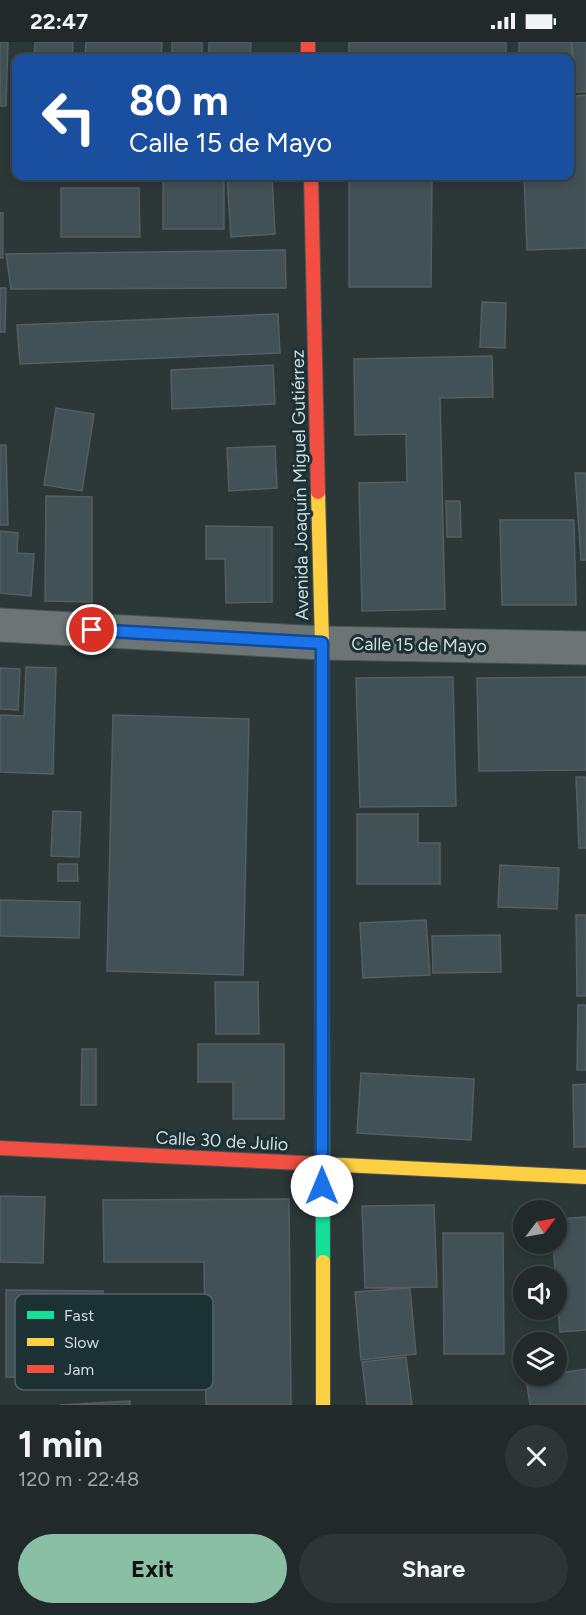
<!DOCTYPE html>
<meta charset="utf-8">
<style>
:root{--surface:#21292a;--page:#2d3536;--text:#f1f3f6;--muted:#a2a6a8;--line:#3e4547;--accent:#8abfa5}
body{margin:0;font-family:Figtree,sans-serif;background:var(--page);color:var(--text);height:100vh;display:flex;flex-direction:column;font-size:22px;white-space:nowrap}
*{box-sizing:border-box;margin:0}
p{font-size:20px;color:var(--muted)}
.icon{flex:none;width:33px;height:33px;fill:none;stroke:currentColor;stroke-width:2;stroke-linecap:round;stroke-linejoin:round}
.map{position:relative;height:1363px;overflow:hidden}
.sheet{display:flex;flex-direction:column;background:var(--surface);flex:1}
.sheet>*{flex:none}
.hud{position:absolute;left:12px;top:12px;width:562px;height:126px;border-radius:12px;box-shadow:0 3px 9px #0003,0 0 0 2px var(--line);background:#1a4fa0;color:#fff;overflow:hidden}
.needle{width:39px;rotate:58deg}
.buttons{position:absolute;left:513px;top:1158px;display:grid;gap:12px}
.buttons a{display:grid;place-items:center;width:54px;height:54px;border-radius:50%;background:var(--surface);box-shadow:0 3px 9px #0003,0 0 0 2px var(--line);font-size:30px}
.pin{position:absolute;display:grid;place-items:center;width:51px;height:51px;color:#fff;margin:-26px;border:3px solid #fff;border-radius:50%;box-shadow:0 2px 6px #0007}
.me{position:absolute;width:66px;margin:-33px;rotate:0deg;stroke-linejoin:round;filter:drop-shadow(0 0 4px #0008)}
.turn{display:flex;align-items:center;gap:21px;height:126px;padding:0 18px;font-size:27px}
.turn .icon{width:78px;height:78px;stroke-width:2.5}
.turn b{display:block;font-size:42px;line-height:51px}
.round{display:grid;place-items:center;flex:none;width:63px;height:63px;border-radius:32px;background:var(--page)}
.headline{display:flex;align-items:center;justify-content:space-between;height:102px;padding:0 18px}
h1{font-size:36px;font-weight:700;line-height:45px}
.action{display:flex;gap:12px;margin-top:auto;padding:12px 18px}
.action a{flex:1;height:69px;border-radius:36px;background:var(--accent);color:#111;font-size:24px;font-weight:700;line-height:69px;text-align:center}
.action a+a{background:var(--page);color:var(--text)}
.status{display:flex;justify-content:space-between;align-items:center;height:42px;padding:0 30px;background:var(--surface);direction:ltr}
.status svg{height:16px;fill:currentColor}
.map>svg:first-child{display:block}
.building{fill:#425156;stroke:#555e60;stroke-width:1.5}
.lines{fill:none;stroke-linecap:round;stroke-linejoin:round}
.street-casing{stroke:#495354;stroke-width:35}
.fast-casing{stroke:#495354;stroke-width:16}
.slow-casing{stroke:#495354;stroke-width:16}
.jam-casing{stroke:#495354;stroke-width:16}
.street{stroke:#6c7476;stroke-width:33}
.fast{stroke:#16e098;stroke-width:14}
.slow{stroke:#ffcf43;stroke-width:14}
.jam{stroke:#f24e42;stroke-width:14}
.route-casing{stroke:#114b97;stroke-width:15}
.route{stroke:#1a73e8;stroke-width:10}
.labels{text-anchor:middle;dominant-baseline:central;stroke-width:6;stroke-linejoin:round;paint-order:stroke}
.street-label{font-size:18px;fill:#d0ddde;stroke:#1c3134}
.key{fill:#1c3134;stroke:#526567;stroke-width:1.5}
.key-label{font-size:16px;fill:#d0ddde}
</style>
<div class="status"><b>22:47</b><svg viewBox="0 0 49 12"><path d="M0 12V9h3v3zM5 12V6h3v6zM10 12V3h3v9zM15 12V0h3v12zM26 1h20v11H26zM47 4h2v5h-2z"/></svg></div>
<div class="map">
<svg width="586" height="1363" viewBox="0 0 586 1363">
<rect width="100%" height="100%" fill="#2c3738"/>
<path class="building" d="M 0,0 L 8,0 L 6,64 L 0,64 Z
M 35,0 L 73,0 L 72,16 L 34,16 Z
M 86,0 L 162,0 L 161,16 L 85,16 Z
M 172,0 L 202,0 L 202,16 L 172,16 Z
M 209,0 L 251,0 L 250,16 L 209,16 Z
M 349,0 L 506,0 L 506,16 L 349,16 Z
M 519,0 L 571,0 L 574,54 L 586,53 L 586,206 L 527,208 L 524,134 L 570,134 L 570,16 L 519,16 Z
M 572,0 L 586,0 L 586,50 L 576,50 Z
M 163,134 L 224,134 L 224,187 L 163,187 Z
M 227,134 L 272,134 L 275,192 L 231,195 Z
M 349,134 L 432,134 L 431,245 L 349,245 Z
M 61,146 L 139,146 L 140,195 L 61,195 Z
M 0,171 L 3,171 L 3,216 L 0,216 Z
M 285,208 L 286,246 L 11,247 L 6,212 Z
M 0,246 L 6,246 L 5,290 L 0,290 Z
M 482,260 L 506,261 L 505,306 L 480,305 Z
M 278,272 L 280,311 L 20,322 L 17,283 Z
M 492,314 L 493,355 L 440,356 L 445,567 L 362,569 L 359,441 L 407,440 L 406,392 L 355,393 L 354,317 Z
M 273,323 L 275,362 L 172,367 L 171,328 Z
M 56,366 L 94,372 L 82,449 L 44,443 Z
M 0,403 L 6,403 L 8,483 L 0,483 Z
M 275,404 L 277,446 L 229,449 L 227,406 Z
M 575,431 L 586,431 L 586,518 L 581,518 Z
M 46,454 L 92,455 L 92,560 L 45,559 Z
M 446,459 L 460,459 L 461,495 L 447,495 Z
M 500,478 L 574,478 L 576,563 L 502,563 Z
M 206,484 L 272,485 L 272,560 L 226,561 L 225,517 L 206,517 Z
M 0,489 L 18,491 L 17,511 L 34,512 L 31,554 L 0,551 Z
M 26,625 L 56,626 L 53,732 L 0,730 L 0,673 L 24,674 Z
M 0,626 L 20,627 L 18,668 L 0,667 Z
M 453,635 L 456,764 L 360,765 L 356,636 Z
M 586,635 L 586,728 L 479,729 L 477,636 Z
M 113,673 L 249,677 L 243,933 L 107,929 Z
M 576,735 L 586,735 L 586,806 L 579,806 Z
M 53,769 L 81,770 L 79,815 L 51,814 Z
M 357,772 L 418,772 L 418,801 L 440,801 L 440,842 L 357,842 Z
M 58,822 L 77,822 L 78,839 L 58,839 Z
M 500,823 L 559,826 L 557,867 L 498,865 Z
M 0,858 L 80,860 L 79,896 L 0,894 Z
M 576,873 L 586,873 L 586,954 L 577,954 Z
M 426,878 L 430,933 L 363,936 L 360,881 Z
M 500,893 L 501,930 L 433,931 L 432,894 Z
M 215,940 L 258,940 L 259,992 L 216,992 Z
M 578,963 L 586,963 L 586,1028 L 577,1028 Z
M 198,1002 L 284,1002 L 284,1077 L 233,1077 L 233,1040 L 198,1040 Z
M 82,1007 L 96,1007 L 96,1063 L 81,1063 Z
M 361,1031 L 474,1037 L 471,1098 L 357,1091 Z
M 586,1042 L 586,1105 L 574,1105 L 573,1043 Z
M 0,1154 L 45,1155 L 43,1221 L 0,1220 Z
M 289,1157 L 291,1363 L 206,1363 L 204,1220 L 104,1220 L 103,1158 Z
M 434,1163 L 437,1245 L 365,1246 L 362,1164 Z
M 586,1175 L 586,1288 L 560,1290 L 553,1202 L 556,1202 L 556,1177 Z
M 443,1191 L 503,1191 L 504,1312 L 444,1312 Z
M 410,1246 L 416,1312 L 361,1318 L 355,1250 Z
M 6,1248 L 103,1249 L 103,1335 L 6,1335 Z
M 406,1315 L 412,1363 L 367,1363 L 362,1320 Z
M 586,1327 L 586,1363 L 530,1363 L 526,1336 Z
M 130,1359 L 130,1363 L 60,1363 Z"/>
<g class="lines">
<defs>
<path id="street" d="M 0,583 L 322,601 L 586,606"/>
<path id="fast" d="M 322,950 L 323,1220"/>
<path id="slow" d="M 318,450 L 322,601 L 322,950
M 322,1122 L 586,1135
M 323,1220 L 323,1363"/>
<path id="jam" d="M 308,0 L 308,16
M 311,134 L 318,450
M 0,1106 L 322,1122"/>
</defs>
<use href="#street" class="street-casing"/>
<use href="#fast" class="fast-casing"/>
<use href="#slow" class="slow-casing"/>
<use href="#jam" class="jam-casing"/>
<use href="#street" class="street"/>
<use href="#fast" class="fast"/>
<use href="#slow" class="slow"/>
<use href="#jam" class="jam"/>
</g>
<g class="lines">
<defs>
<path id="route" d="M 92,588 L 322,601 L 322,1144"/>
</defs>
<use href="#route" class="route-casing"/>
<use href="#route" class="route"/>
</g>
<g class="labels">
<g class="street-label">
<text transform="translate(300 443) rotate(-91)">Avenida Joaquín Miguel Gutiérrez</text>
<text transform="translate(419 603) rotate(1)">Calle 15 de Mayo</text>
<text transform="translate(222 1099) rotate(3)">Calle 30 de Julio</text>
</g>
</g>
<rect x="15" y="1252" width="198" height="96" rx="9" class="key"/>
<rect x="27" y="1269" width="27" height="8" fill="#16e098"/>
<rect x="27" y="1296" width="27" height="8" fill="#ffcf43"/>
<rect x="27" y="1323" width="27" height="8" fill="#f24e42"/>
<g class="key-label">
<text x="64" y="1279">Fast</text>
<text x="64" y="1306">Slow</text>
<text x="64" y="1333">Jam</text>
</g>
</svg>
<div class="buttons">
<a><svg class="needle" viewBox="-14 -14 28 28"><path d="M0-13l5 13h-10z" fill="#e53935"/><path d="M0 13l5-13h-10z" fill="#a2a6a8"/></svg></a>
<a><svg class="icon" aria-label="sound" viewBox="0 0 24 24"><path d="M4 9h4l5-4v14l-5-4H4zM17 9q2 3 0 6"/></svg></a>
<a><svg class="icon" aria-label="layers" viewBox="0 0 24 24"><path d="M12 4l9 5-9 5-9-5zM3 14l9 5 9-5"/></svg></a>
</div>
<div class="pin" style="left:92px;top:588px;background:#d93025"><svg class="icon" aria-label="arrive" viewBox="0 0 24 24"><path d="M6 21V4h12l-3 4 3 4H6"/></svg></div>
<svg class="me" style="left:322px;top:1144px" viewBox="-20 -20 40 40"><circle r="19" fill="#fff"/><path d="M0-13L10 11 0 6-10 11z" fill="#1a73e8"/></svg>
<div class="hud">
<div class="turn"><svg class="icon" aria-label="left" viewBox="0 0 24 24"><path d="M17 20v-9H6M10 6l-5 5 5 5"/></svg><div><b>80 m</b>Calle 15 de Mayo</div></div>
</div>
</div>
<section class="sheet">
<div class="headline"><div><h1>1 min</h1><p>120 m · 22:48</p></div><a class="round"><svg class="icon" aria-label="close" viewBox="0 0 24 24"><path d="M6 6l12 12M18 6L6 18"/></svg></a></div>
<div class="action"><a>Exit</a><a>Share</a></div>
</section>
